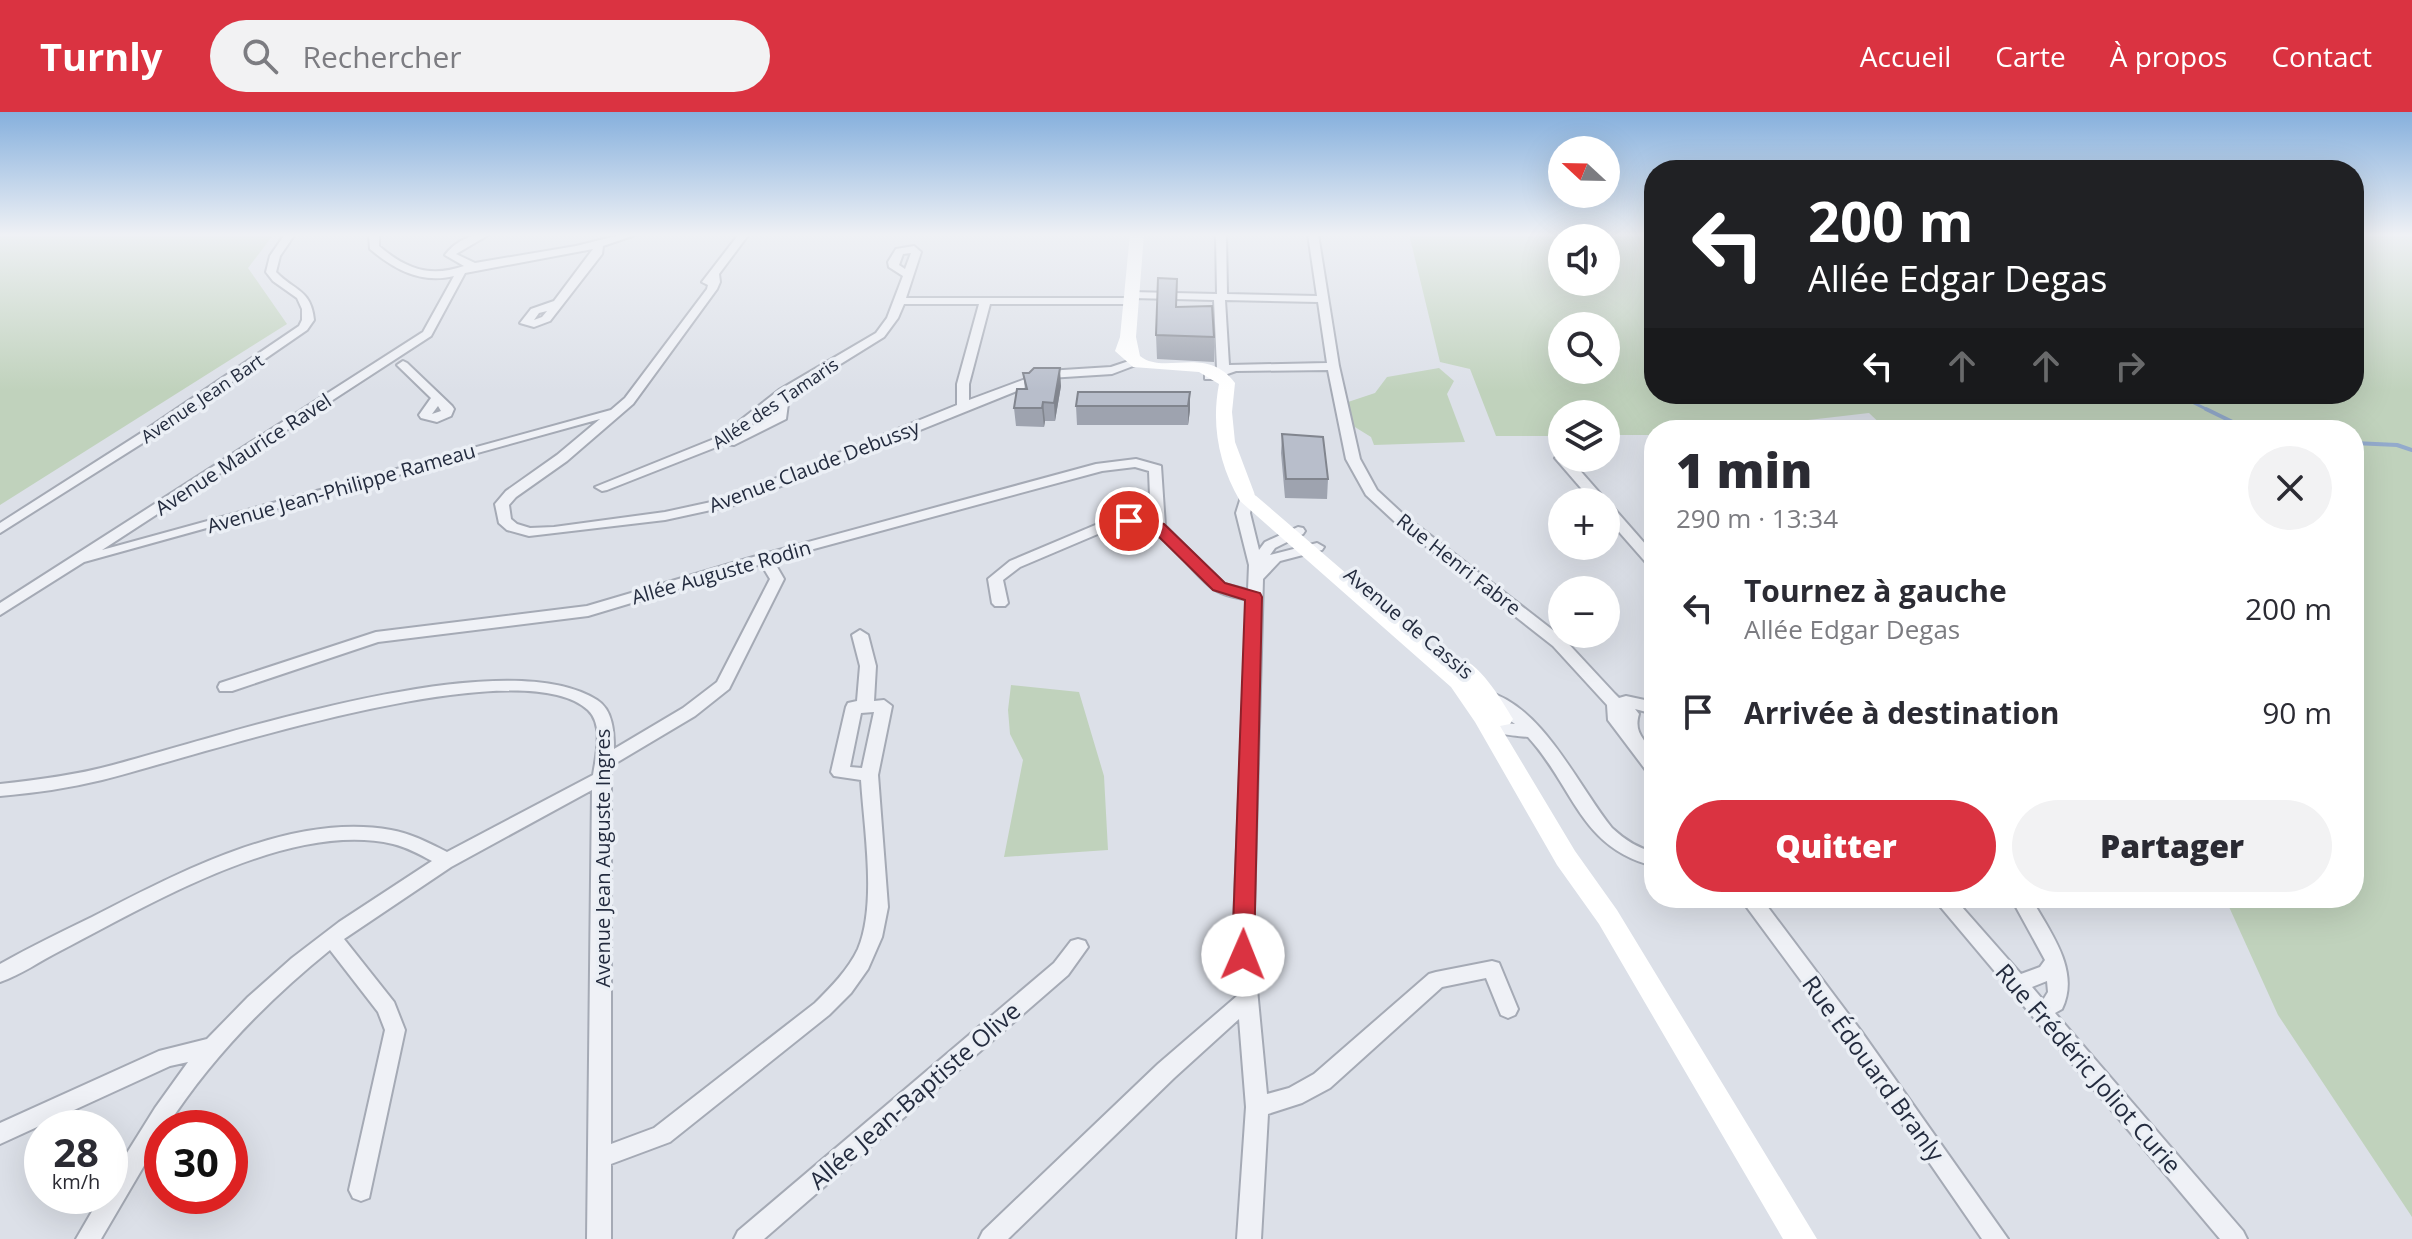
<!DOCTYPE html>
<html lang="fr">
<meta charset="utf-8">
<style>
:root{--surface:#fff;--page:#f2f2f3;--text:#2b2b33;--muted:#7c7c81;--accent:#da3341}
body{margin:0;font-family:"Open Sans",sans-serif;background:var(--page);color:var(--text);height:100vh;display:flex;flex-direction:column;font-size:30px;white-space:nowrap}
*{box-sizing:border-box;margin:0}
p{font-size:26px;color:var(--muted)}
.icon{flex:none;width:44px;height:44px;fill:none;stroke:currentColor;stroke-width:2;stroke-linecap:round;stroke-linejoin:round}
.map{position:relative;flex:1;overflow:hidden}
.panel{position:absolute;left:1644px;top:308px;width:720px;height:488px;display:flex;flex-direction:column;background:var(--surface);border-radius:32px;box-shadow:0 8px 32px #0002}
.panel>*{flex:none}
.hud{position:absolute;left:1644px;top:48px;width:720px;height:244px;border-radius:32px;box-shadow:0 8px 32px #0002;background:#202124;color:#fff;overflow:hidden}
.needle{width:52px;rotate:292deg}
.fabs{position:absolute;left:1548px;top:24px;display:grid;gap:16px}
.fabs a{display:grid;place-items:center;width:72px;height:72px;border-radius:50%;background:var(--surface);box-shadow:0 8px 32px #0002;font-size:40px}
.speed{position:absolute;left:24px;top:998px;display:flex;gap:16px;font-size:40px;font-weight:700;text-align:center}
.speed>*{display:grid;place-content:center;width:104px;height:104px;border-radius:50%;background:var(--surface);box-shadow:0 8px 32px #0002;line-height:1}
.speed small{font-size:20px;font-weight:400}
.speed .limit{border:12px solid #d22;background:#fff;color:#111}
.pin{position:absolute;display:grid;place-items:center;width:68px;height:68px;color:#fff;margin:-34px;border:4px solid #fff;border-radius:50%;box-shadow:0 2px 8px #0007}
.me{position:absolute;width:88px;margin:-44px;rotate:1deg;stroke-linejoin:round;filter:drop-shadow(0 0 6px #0008)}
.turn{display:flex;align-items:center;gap:28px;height:168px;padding:0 32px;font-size:36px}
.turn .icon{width:104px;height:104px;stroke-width:2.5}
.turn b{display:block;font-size:56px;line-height:68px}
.lanes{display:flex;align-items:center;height:76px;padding:0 32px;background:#0003;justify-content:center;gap:40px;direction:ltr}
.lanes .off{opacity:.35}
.round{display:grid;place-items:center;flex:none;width:84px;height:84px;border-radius:42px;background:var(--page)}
.headline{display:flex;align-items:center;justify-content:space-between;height:136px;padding:0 32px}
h1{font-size:48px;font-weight:800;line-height:60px}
.button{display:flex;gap:16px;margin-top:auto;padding:16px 32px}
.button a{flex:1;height:92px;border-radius:48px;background:var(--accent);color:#fff;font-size:32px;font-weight:800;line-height:92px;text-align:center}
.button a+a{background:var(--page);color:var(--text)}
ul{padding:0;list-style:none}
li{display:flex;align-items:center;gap:24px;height:104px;padding:0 32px}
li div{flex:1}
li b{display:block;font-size:30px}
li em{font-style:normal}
header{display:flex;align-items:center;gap:48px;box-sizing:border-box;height:112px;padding:0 40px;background:var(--accent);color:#fff}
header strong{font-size:38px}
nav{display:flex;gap:44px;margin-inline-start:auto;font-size:28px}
.search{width:560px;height:72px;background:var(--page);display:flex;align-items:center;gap:20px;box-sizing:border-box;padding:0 28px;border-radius:44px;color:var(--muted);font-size:30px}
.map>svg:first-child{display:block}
.green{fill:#c0d2bc;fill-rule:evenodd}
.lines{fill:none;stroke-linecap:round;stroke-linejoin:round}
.stream-far1{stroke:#93aacc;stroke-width:3}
.stream{stroke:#93aacc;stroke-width:4}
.minor-casing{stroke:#a5aab5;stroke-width:4}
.minor{fill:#eff1f6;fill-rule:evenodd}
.secondary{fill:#fff;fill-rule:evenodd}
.wall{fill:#9ea3af}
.shaded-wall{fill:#81858e}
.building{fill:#b8becb;stroke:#81858e;stroke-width:2}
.route{fill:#da3341;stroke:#8e212a;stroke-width:2}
.labels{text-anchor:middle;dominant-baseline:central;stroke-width:7;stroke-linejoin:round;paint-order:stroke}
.far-street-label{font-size:18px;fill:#242c3f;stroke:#ebeff5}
.street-label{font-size:20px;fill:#242c3f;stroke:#ebeff5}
.near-street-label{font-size:24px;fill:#242c3f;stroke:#ebeff5}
</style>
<header>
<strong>Turnly</strong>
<div class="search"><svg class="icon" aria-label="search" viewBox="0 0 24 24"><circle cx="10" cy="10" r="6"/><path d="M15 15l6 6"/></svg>Rechercher</div>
<nav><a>Accueil</a><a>Carte</a><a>À propos</a><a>Contact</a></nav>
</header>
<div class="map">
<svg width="2412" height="1127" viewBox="0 0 2412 1127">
<rect width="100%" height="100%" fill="#dce0e8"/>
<path class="green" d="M 0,122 L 274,122 L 248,156 L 287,212 L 0,393 Z
M 1409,122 L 1654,122 L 1654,282 L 2354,282 L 2354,122 L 2412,122 L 2412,1105 L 2278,903 L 2225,786 L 2354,786 L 2354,318 L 1887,318 L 1869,301 L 1722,318 L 1654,318 L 1654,323 L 1606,323 L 1606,302 L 1562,302 L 1562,324 L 1496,324 L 1470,257 L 1440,250 ZM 1606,126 L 1606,170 L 1562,170 L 1562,126 ZM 1562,214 L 1606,214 L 1606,258 L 1562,258 Z
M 1439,256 L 1454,269 L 1447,282 L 1465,330 L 1374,333 L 1371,325 L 1350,312 L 1345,291 L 1375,281 L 1387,265 Z
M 1011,573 L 1079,580 L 1104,664 L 1108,738 L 1004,745 L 1023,648 L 1010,622 L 1008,598 Z"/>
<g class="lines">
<path class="stream-far1" d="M 2176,282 L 2210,299"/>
<path class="stream" d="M 2206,297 L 2249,318
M 2354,331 L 2397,333 L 2412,338"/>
<defs>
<path id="minor" d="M 285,122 L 295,122 L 280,144 L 276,160 C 294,179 311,177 314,208 L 307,218 L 149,327 L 0,421 L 0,411 L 141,321 L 299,214 L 302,208 L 302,197 L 297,186 L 273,169 L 266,160 L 270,144 Z
M 369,122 L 379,122 L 379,134 C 406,157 430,166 464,154 L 445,143 C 455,129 473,121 490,122 L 456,142 L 475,151 L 576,134 L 624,122 L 638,122 L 603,134 L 602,142 L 550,209 L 534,215 L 520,211 L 531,197 L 554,189 L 593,137 L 465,161 L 431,224 L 102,438 L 611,298 L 625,286 L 707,177 L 708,173 L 702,170 L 739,122 L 749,122 L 719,162 L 720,170 L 717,177 L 633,292 L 567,349 L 516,385 L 509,393 L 511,407 L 517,412 L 530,416 L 554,415 L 665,400 L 725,387 L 957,293 L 957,272 L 979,192 L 904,192 L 898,206 L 884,225 L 789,284 L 786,307 L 734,333 L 724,332 L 607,378 L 602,379 L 595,375 L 719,325 L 779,278 L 876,221 L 887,206 L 903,164 L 889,155 L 888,150 L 896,137 L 914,134 L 921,140 L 906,186 L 1129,186 L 1126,183 L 1131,180 L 1217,182 L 1216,122 L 1226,122 L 1227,182 L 1317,184 L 1308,122 L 1318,122 L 1339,254 L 1360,347 L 1377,378 L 1404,403 L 1563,526 L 1615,582 L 1619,586 L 1626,584 L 1654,590 L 1654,602 L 1635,597 L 1639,602 C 1633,622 1646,627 1653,643 C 1655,649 1654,657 1654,663 L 1648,661 L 1608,608 L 1607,593 L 1553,534 L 1394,409 L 1366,383 L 1346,347 L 1328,258 L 1236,259 L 1213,267 L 1205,267 L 1205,261 L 1217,257 L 1214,188 L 1133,186 L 1136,189 L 1131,192 L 990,192 L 969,272 L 969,288 L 1047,259 L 1111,255 L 1135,247 L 1141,251 L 1112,262 L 1049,266 L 734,393 L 665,408 L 529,424 L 507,418 L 499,411 L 495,392 L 506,379 L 557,343 L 600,307 L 84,450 L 0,503 L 0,491 L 423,220 L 454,164 C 421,172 395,158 370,137 ZM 911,141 L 905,157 L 899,153 L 903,142 ZM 1225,188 L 1318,190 L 1327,251 L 1229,253 ZM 547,199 L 542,205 L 534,208 L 539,201 ZM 776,291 L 776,302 L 744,318 L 771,295 Z
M 403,249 L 407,251 L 452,294 L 454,297 L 451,304 L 437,310 L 421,306 L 419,303 L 431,286 L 399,255 L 397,253 ZM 438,294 L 441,299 L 432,302 Z
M 1562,342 L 1562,346 L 1569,346 L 1605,387 L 1607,390 L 1606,391 L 1593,390 L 1555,346 Z
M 1136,347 L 1161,354 L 1165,414 L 1224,472 L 1248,478 L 1249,453 L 1236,401 L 1242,382 L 1252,382 L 1254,385 L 1250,401 L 1259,438 L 1265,430 L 1298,415 L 1303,416 L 1305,419 L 1303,422 L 1275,436 L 1270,443 L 1317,431 L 1324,435 L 1322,438 L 1280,449 L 1263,467 L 1253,835 L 1267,982 L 1289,976 L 1314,962 L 1429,862 L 1436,860 L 1492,849 L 1499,851 L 1518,897 L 1515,903 L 1508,906 L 1501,903 L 1486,866 L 1442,875 L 1330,976 L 1302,991 L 1268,1002 L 1261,1127 L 1237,1127 L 1246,995 L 1239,907 L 1174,966 L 1008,1127 L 979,1127 L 983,1119 L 1158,952 L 1237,884 L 1233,835 L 1247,488 C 1236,485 1220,483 1211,475 C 1178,448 1168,413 1119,413 L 1020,455 L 1003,468 L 1008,491 L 1005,494 L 995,494 L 992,491 L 988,467 L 1010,449 L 1112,406 L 1129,405 L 1151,409 L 1149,359 L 1135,355 L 1102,359 L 773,448 L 784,467 L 729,577 L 695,604 L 611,654 L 611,1032 L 654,1016 L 815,891 C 831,875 848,858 858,837 C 877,792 864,717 861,668 L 834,664 L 831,660 L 846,595 L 848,591 L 857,589 L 860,554 L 852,523 L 860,518 L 868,523 L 876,554 L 874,589 L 884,588 L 892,594 L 878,663 L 888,795 L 882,825 L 868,857 L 851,881 L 829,903 L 670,1030 L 611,1052 L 611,1127 L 587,1127 L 592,678 L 451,755 L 344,827 L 394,890 L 405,918 L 369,1086 L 361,1089 L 353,1086 L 349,1078 L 385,918 L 378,900 L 330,838 C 267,889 210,947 166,1016 L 162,1016 L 162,1023 L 101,1127 L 76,1127 L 101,1084 L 110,1084 L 110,1068 L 155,996 L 188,950 L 170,954 L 0,1032 L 0,1011 L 159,939 L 207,927 L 248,885 L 292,846 L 339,810 L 432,749 C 419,742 406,735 393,732 C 289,708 149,793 60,839 C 40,849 21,863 0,870 L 0,852 C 30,835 61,820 92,805 C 178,761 291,700 391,718 C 410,721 429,731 447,740 L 593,663 C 596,644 604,613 588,598 C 519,534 192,646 102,668 C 69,676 35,681 0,684 L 0,672 C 38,668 76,663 113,653 C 220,625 503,528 597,588 C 613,598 614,620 614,637 L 683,596 L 717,570 L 770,467 L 761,452 L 588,504 L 378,530 L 232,579 L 220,579 L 218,575 L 220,571 L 376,520 L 587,494 L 760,443 L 1096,352 ZM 874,600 L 862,656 L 850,655 L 861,601 Z
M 1606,392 L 1611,393 L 1654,442 L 1654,455 L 1649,454 L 1606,405 Z
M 1488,580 C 1543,595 1578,674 1612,716 C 1625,728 1637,736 1654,740 L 1654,754 C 1580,736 1574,675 1528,625 C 1509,623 1490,623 1477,607 L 1485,601 L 1504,611 L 1515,612 L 1482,589 L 1480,585 L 1482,581 Z
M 1740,786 L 1761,786 L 1861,919 L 2008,1127 L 1982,1127 L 1847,931 Z
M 1933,786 L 1954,786 L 2021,862 L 2040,855 L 2045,848 L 2011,786 L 2031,786 C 2049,819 2081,858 2062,897 L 2055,901 L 2243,1119 L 2247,1127 L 2220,1127 ZM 2047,869 L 2048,880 L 2043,888 L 2032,875 Z
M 1078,827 L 1085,829 L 1088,835 L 1068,863 L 764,1127 L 734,1127 L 738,1119 L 1054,851 L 1071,829 Z"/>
</defs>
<use href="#minor" class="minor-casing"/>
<use href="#minor" class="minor"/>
<path class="secondary" d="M 1130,122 L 1144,122 L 1136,225 L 1140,244 C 1165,264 1206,232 1235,271 L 1232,300 L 1235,330 L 1255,383 L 1447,548 C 1471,534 1502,589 1513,607 L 1510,612 L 1500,614 L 1575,739 L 1617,798 L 1817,1127 L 1783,1127 L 1599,812 L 1557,753 L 1475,610 L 1451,575 L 1240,389 C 1219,353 1211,313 1219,272 L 1199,260 L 1133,255 L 1115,239 L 1120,225 Z"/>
</g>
<path class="wall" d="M 1177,195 L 1214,225 L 1214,250 L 1157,247 L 1156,223 Z
M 1023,261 L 1061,274 L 1055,309 L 1045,309 L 1044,315 L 1016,314 L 1014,296 L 1025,277 Z
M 1190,280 L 1190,298 L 1188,313 L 1077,313 L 1076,294 Z
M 1282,322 L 1328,367 L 1327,387 L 1285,386 L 1281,341 Z"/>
<path class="shaded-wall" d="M 1060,256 L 1061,274 L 1055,309 L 1054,291 Z
M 1190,280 L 1190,298 L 1188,313 L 1188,294 Z
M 1043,290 L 1045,309 L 1044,315 L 1042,296 Z"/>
<path class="building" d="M 1158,166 L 1177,167 L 1176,195 L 1212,194 L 1214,225 L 1156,223 Z
M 1034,256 L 1060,256 L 1054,291 L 1043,290 L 1042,296 L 1014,296 L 1017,277 L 1027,277 L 1023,261 L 1029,261 Z
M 1078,280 L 1190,280 L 1188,294 L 1076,294 Z
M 1282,322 L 1323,325 L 1328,367 L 1286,367 Z"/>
<linearGradient id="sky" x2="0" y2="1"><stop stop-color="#86b0dd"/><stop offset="0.44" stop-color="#eff1f5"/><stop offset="1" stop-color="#eff1f5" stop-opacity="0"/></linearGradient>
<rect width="2412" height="279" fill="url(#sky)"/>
<path class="route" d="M 1129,404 L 1164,412 L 1225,471 L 1260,481 L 1262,485 L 1254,843 L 1251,849 L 1243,852 L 1235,849 L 1232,843 L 1245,488 L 1213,478 L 1153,419 L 1123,412 L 1123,405 Z"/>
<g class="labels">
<g class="far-street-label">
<text transform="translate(202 286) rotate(-34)">Avenue Jean Bart</text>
<text transform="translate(775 291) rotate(-34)">Allée des Tamaris</text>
</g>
<g class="street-label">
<text transform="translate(243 342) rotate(-33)">Avenue Maurice Ravel</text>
<text transform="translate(814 354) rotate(-21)">Avenue Claude Debussy</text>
<text transform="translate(341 376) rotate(-16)">Avenue Jean-Philippe Rameau</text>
<text transform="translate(1459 452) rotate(38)">Rue Henri Fabre</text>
<text transform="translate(721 460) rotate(-16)">Allée Auguste Rodin</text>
<text transform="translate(1409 511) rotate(40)">Avenue de Cassis</text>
<text transform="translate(602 746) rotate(-90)">Avenue Jean Auguste Ingres</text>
</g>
<g class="near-street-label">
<text transform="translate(1874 956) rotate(54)">Rue Édouard Branly</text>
<text transform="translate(2089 956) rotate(49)">Rue Frédéric Joliot Curie</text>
<text transform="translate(914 983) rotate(-41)">Allée Jean-Baptiste Olive</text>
</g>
</g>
</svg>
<div class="fabs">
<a><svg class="needle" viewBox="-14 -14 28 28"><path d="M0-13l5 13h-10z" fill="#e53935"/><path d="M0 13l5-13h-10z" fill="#7c7c81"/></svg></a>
<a><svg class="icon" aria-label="sound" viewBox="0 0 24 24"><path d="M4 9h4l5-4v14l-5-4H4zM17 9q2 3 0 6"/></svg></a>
<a><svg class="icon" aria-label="search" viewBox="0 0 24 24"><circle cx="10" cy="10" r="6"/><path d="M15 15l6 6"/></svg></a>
<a><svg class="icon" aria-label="layers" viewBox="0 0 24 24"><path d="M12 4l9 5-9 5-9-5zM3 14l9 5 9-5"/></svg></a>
<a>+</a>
<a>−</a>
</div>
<div class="speed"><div>28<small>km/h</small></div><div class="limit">30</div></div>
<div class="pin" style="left:1129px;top:409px;background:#d93025"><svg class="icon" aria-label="arrive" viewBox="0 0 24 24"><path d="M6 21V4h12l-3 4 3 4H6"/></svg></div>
<svg class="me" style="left:1243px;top:843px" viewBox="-20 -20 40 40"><circle r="19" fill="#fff"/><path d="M0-13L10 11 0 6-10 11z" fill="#da3341"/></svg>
<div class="hud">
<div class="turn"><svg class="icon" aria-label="left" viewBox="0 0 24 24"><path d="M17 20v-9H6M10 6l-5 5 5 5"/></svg><div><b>200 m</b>Allée Edgar Degas</div></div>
<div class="lanes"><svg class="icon" aria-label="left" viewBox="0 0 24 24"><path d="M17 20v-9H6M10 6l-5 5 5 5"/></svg><svg class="icon off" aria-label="ahead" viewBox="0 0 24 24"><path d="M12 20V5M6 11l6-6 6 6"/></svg><svg class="icon off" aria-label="ahead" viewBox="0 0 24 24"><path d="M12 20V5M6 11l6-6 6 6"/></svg><svg class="icon off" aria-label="right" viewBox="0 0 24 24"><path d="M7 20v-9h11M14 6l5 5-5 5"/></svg></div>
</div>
<section class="panel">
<div class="headline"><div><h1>1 min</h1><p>290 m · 13:34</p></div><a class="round"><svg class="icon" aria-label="close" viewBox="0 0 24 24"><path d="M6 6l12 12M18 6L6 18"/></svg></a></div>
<ul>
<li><svg class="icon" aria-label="left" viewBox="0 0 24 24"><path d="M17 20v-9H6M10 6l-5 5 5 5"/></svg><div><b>Tournez à gauche</b><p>Allée Edgar Degas</p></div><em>200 m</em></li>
<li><svg class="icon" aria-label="arrive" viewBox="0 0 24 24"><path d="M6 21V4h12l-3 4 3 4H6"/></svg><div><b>Arrivée à destination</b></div><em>90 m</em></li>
</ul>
<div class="button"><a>Quitter</a><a>Partager</a></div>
</section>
</div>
